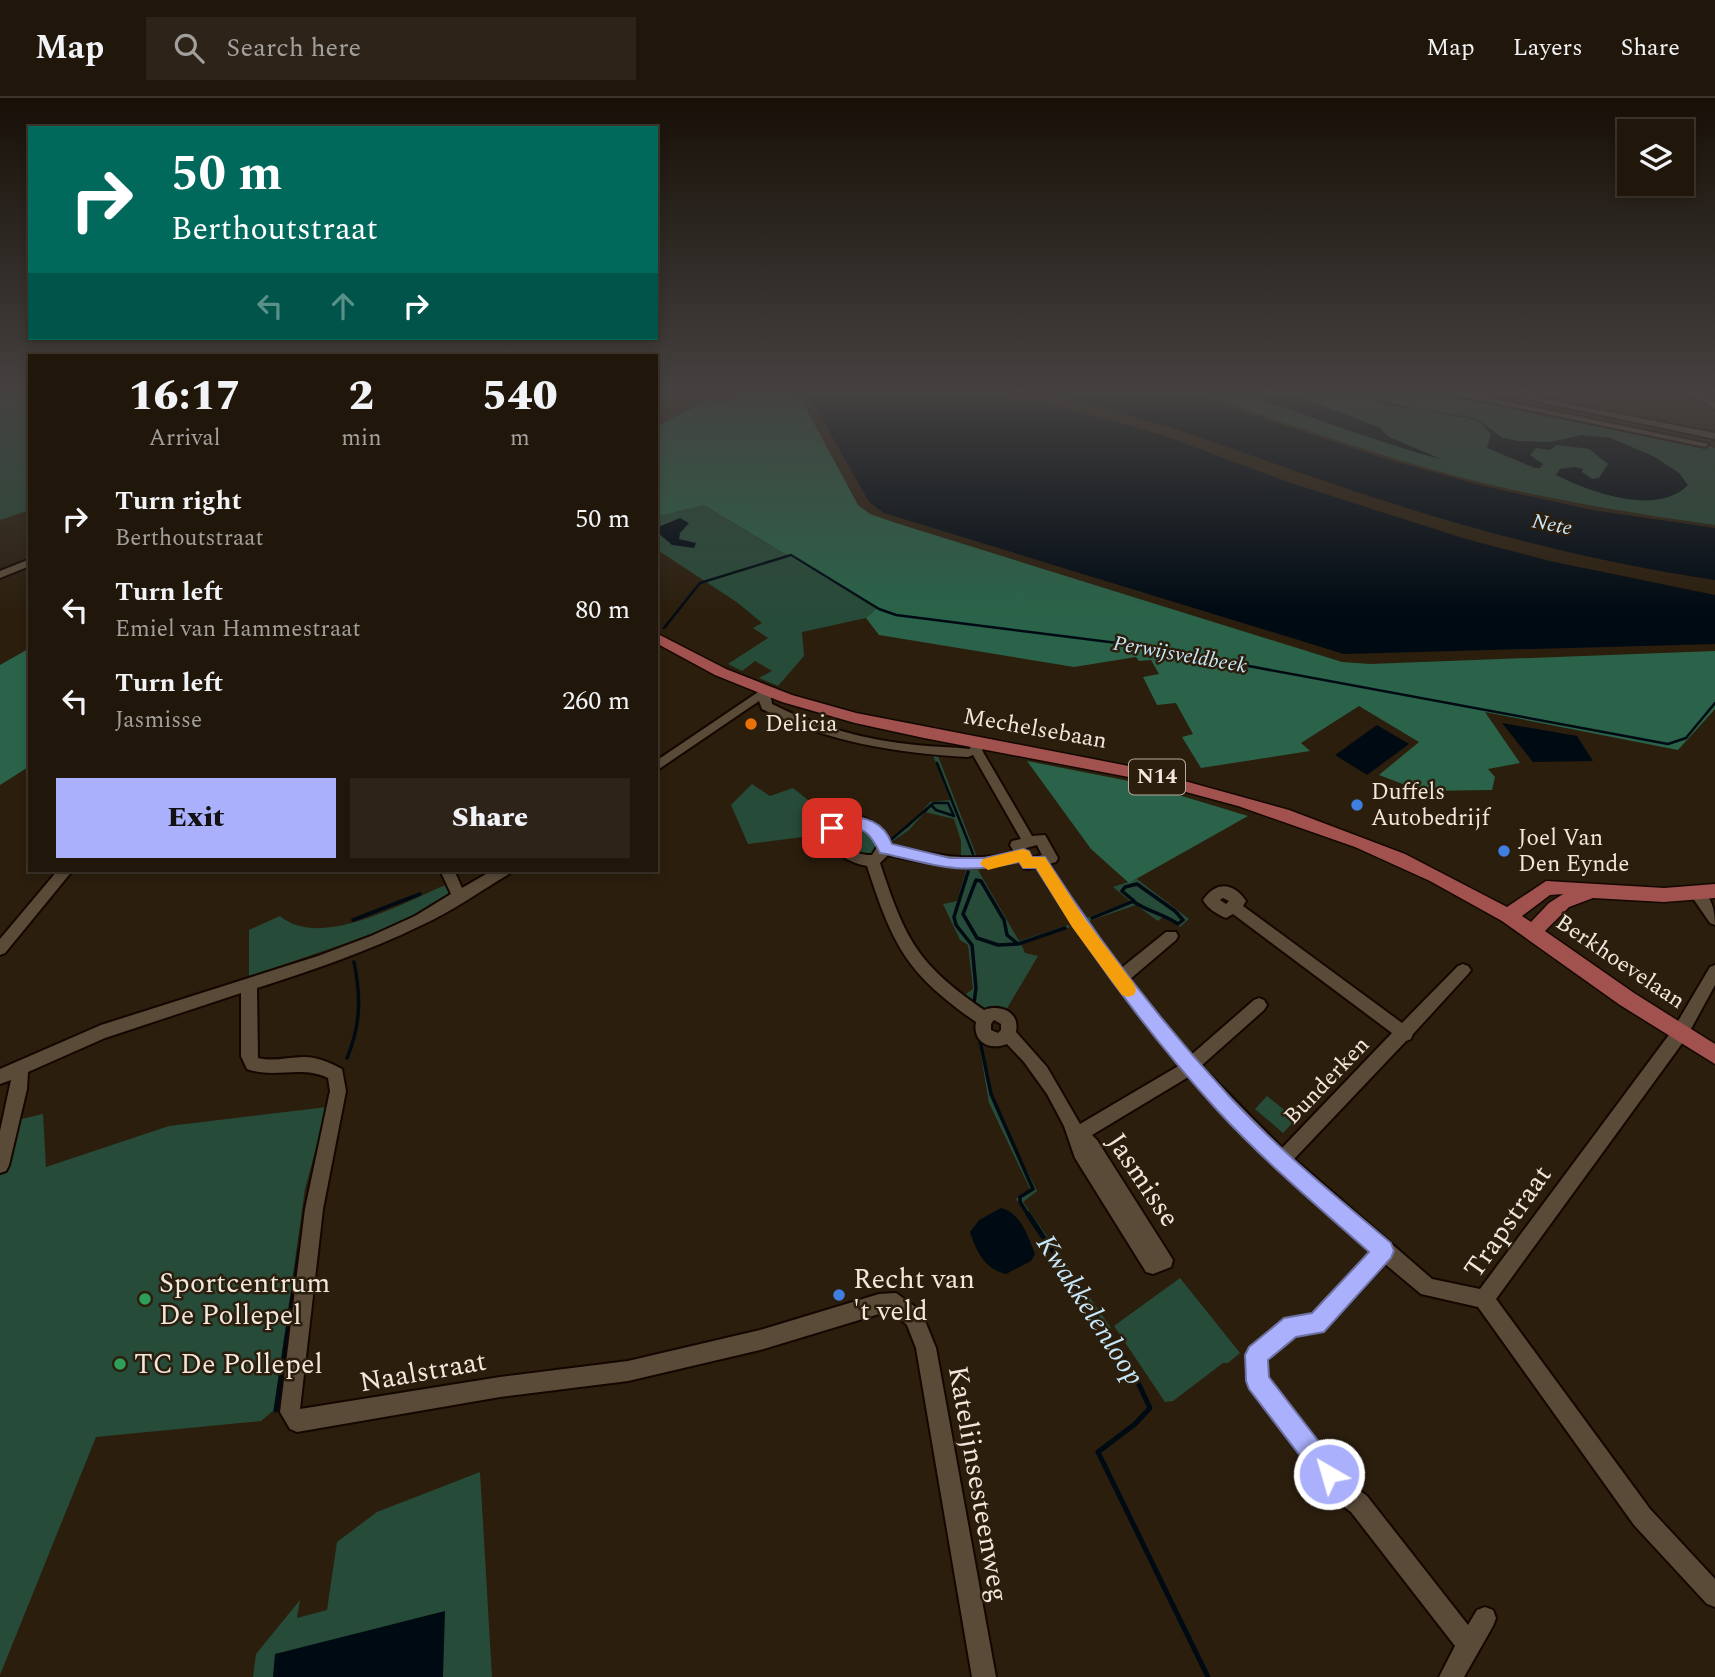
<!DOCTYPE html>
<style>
:root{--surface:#20160a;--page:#2d2318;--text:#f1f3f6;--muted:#a29f9c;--line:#3d352b;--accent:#aab0fb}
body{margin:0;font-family:Spectral,serif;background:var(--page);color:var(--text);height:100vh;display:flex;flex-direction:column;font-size:26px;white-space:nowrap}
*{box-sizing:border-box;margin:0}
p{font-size:23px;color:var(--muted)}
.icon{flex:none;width:38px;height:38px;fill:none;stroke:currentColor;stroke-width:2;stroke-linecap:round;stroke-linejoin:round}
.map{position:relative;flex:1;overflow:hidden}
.sheet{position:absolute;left:28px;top:256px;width:630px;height:518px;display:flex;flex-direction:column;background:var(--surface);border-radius:0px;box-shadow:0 4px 10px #0003,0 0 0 2px var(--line)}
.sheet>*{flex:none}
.guide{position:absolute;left:28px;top:28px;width:630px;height:214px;border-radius:0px;box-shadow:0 4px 10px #0003,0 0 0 2px var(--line);background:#00695c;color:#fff;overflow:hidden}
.controls{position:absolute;left:1617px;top:21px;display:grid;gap:14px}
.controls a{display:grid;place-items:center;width:77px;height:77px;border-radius:0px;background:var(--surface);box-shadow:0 4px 10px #0003,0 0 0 2px var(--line);font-size:35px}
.pin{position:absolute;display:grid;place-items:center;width:60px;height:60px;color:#fff;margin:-30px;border-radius:14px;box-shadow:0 4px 10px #0006}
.me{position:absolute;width:77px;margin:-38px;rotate:322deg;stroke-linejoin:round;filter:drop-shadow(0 0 5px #0008)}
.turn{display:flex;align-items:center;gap:24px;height:147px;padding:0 28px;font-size:32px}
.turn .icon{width:91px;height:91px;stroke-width:2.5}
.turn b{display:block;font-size:49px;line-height:60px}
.lanes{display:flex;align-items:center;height:66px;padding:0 28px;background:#0003;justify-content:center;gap:35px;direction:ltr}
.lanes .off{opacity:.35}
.eta{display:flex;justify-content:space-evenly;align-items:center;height:119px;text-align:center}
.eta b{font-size:42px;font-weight:800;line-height:49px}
.primary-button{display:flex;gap:14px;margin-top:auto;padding:14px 28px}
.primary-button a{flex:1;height:80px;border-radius:0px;background:var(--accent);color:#111;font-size:28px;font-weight:800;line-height:80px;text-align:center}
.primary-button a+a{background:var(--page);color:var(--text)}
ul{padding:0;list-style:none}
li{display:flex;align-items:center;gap:21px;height:91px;padding:0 28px}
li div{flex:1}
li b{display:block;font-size:26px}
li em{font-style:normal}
header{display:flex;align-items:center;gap:42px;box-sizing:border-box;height:98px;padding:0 35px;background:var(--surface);border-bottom:2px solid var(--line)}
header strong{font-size:33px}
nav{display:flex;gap:38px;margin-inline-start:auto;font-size:24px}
.search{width:490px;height:63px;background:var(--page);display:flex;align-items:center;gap:18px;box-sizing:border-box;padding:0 24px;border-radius:0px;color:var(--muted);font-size:26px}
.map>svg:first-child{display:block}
.green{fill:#274b39}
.forest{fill:#2a6349}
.water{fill:#000a13}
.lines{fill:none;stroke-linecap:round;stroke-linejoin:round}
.stream-far2{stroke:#000a13;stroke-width:2.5}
.stream-far1{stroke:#000a13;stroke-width:3.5}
.stream{stroke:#000a13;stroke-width:5}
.minor-casing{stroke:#130700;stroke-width:4}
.major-casing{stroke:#130700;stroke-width:3}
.minor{fill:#5a4a38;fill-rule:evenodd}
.major{fill:#a1524e;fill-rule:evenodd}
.route{fill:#aab0fb;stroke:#6e72a3;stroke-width:2}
.slow{fill:#f59e0b}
.food-dot{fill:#e8710a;stroke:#2b1e0d;stroke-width:2.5}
.shop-dot{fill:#3f7fe0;stroke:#2b1e0d;stroke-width:2.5}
.leisure-dot{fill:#2e9e5b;stroke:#2b1e0d;stroke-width:2.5}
.labels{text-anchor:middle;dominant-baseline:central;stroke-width:5;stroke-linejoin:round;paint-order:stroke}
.far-water-label{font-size:21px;font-style:italic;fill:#c7e7fa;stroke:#2b1e0d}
.shield{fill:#2b1e0d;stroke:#b6ab9f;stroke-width:2}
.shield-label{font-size:21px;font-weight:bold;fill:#f1e7dd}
.poi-label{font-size:23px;fill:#f1e7dd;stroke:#2b1e0d;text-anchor:start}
.street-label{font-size:23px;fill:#f1e7dd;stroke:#2b1e0d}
.near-street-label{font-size:28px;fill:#f1e7dd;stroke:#2b1e0d}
.near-poi-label{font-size:28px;fill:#f1e7dd;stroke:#2b1e0d;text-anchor:start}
.near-water-label{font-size:28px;font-style:italic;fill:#c7e7fa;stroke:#2b1e0d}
</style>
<header>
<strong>Map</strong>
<div class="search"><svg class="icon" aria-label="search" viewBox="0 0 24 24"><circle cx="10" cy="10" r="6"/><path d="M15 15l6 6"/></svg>Search here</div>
<nav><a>Map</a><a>Layers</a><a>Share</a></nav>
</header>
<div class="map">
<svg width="1715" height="1579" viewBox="0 0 1715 1579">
<rect width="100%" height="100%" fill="#2b1e0d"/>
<path class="green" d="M 0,294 L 30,294 L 30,412 L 0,422 Z
M 1193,294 L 1445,294 L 1715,350 L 1715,427 C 1636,416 1557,403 1479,384 C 1382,360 1288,325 1193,294 Z
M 704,407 L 876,511 L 866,520 L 802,534 L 804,558 L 778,588 L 759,580 L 772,573 L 755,563 L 742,573 L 728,566 L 768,540 L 753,530 L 762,525 L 738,505 L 656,451 L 656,419 Z
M 933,657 L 938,658 L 977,759 L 961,759 L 961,743 L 954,721 L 925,714 L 909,732 L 891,744 L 890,741 L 909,729 L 930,704 L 950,702 Z
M 752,686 L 770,698 L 793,690 L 833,722 L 826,736 L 748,746 L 731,707 Z
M 846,725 L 867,730 L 881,747 L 874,758 L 858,758 L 839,743 L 837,730 Z
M 966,772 L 978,772 L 1019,843 L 1068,827 L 1070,829 L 1021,846 L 1025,855 L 1038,858 L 1006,912 L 995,909 L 984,911 L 963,898 L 973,891 L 968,847 L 960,842 L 943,806 L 957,803 Z
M 1137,781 L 1189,821 L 1180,829 L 1165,817 L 1158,823 L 1136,807 L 1089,823 L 1087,820 L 1130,803 L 1113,789 Z
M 448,786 L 453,794 C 441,817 281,867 249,878 L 249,832 L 280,818 C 321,853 406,803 448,786 Z
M 978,940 L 981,943 L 994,1006 L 1037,1093 L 1023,1104 L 1111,1230 L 1106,1234 L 1016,1101 L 1030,1091 L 989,1005 Z
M 1267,998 L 1296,1021 L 1283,1035 L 1255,1011 Z
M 327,1009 L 305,1091 L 274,1312 L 261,1323 L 96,1339 L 0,1577 L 0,1043 L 4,1025 L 43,1016 L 46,1069 L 169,1028 Z
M 1180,1180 L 1240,1255 L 1228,1265 L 1223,1265 L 1173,1303 L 1165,1304 L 1114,1228 Z
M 480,1374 L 492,1579 L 253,1579 L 256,1556 L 300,1502 L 297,1520 L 327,1512 L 337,1444 L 377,1414 Z"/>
<path class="forest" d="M 745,294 L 786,294 L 803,305 L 858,407 L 870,416 L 896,425 L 1342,564 L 1370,566 L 1715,553 L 1715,611 L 1678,652 L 1485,614 L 1520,665 L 1488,671 L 1495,679 L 1492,692 L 1421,693 L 1379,677 L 1419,644 L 1359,608 L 1301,645 L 1310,653 L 1201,670 L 1182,639 L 1193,636 L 1176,605 L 1157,607 L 1143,579 L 1159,576 L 1151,562 L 1139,563 L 1136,559 L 1074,569 L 879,537 L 866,520 L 876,511 L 704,407 L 656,419 L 656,329 L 708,302 L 721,306 Z
M 30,550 L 30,668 L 0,687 L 0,567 Z
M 1027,663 L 1139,685 L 1248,718 L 1129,785 L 1091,751 Z"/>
<path class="water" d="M 799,294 L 955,294 L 1057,308 L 1162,337 L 1288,384 L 1466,441 L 1550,463 L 1715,497 L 1715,546 L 1344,556 L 884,415 L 869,404 L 813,305 Z
M 1041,294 L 1185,294 L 1382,360 L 1483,388 L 1592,412 L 1715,430 L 1715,482 C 1599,465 1486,436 1375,400 C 1264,364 1156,319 1041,294 Z
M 1253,294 L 1284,294 L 1294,297 L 1379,329 L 1389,339 L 1443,362 C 1379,344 1318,322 1255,299 L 1252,297 Z
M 1376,301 L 1415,311 L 1469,319 L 1483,325 L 1501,339 L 1517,343 L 1550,344 L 1582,337 L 1611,340 L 1655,359 L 1679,375 L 1688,387 C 1657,419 1590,394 1556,377 L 1560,371 L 1574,369 L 1583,371 L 1582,374 L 1592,381 L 1599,380 L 1608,366 L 1589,351 L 1557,347 L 1550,352 L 1536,350 L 1530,357 L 1543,366 L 1540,370 L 1535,370 L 1487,350 L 1491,336 L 1481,325 L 1468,320 L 1381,306 L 1375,303 Z
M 680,420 L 689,425 L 680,435 L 679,441 L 696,445 L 694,450 L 672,447 L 657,434 L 656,430 Z
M 1502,625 L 1577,638 L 1593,663 L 1533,664 Z
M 1377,627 L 1409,646 L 1367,677 L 1335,657 Z
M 1001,1110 C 1021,1115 1028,1138 1035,1156 L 1031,1163 L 1006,1176 C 984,1171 976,1152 970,1134 L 979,1122 Z
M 445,1513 L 443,1579 L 273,1579 L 275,1556 Z"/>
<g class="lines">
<path class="stream-far2" d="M 664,530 L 700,485 L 791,457 L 879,511 L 896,517 L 1141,548 L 1668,646 L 1686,640 L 1715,605
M 656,662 L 722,619
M 937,665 L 973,756
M 934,705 L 948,705 L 954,718 L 936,712 L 931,707 Z
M 929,709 L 931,707
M 925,713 L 929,709
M 892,741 L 929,709"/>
<path class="stream-far1" d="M 968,774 L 954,819 L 956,827 L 972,847 L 976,890 L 974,905
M 976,782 L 981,783 L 1004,822 L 1007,837 L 1018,846 L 998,847 L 977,840 L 963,816 Z
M 1134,804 C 1151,815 1162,815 1178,826 L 1183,822
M 1092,820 L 1134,803 L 1122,793 L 1125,789 L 1137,786 L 1175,813 L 1183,822
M 353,822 L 420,796
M 1018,846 L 1065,830
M 980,943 L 991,996 L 1033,1091 L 1020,1099 L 1020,1104 L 1029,1118
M 347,960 C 361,927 361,898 354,864"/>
<path class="stream" d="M 1028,1116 L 1134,1276 L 1150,1310 L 1135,1326 L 1098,1354 L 1208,1579
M 276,1312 L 300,1152"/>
<defs>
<path id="minor" d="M 1452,294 L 1460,294 L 1709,346 L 1705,349 L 1455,297 Z
M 1493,294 L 1507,294 L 1715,335 L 1715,341 Z
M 1688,294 L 1697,294 L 1715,305 L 1715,311 Z
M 30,461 L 30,468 L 0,480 L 0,473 Z
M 764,590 L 770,594 L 772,606 C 818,629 865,642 916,647 C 934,649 953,649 970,651 L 971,642 L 979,642 L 983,654 L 1032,738 L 1045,737 L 1058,760 L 1056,764 L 1049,766 L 1079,815 L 1120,871 L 1166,834 L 1176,834 L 1178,838 L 1176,842 L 1129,882 L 1191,957 L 1254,902 L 1259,900 L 1264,902 L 1267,907 L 1264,912 L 1201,968 L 1282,1050 L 1392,935 L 1233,816 L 1226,820 C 1218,817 1207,810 1203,802 C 1216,783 1233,784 1246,803 L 1243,808 L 1402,925 L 1458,868 L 1463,866 L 1468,868 L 1471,872 L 1468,876 L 1413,936 L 1411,941 L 1406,943 L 1294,1061 L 1432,1181 L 1480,1191 L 1674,930 L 1710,869 L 1715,867 L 1715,887 L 1686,940 L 1496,1201 L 1650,1411 L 1715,1481 L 1715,1509 L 1707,1506 L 1634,1427 L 1478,1209 L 1421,1196 L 1385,1166 L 1324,1233 L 1296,1237 L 1267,1262 L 1267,1280 L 1351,1386 L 1367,1398 L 1468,1527 L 1477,1512 L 1485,1509 L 1493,1512 L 1496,1520 L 1493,1528 L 1464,1579 L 1439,1579 L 1455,1548 L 1351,1414 L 1335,1402 L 1250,1290 C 1245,1279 1245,1262 1250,1250 L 1285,1221 L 1312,1217 L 1371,1154 L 1276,1068 L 1190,978 L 1092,1037 L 1097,1042 L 1173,1162 L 1171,1169 L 1153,1176 L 1146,1174 L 1075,1060 L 1064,1028 L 1047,996 L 1024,964 L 1007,946 C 990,953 972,944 976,924 C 906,875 893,848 867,768 C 846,764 832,754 824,733 C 826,730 827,726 830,723 C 849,704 886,728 892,747 C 933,757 973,765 1014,754 L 1010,747 L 1012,743 L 1021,741 L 973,657 L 968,659 C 896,655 827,644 762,611 L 759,603 L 656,673 L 656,663 ZM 844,727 C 860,727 871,733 879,746 L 872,757 C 856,758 843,748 838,733 ZM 1037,747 L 1042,757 L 1031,760 L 1026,750 ZM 888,757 C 933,767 974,775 1019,763 L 1023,770 L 1028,771 L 1037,769 C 1079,839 1126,904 1180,967 L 1080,1026 L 1047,969 L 1016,934 C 1020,914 1001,906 984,912 C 917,866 905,841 880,765 ZM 1223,800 L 1229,803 L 1226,806 L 1220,802 ZM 994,922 L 1001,926 L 1001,932 L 998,935 L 991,932 L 991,926 Z
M 58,772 L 73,772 L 5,855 L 0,857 L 0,841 Z
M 440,772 L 454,772 L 462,790 L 493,772 L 511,772 L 509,776 C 480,793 453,813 422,827 C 369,853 313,872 257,890 L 258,960 C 274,964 288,959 304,959 C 318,959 330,965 342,971 L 346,993 L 323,1111 L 300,1311 L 500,1279 L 628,1263 L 760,1232 L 879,1196 L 896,1195 L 921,1213 L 936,1250 L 996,1579 L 972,1579 L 916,1250 L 907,1227 L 893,1215 L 879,1216 L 760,1252 L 628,1283 L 500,1299 L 297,1334 L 290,1331 L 280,1314 L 305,1111 L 330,993 L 328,980 C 302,967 274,981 247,971 L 241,958 L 241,895 L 105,940 L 28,974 L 27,991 L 9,1067 L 6,1073 L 0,1075 L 0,1033 L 11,982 L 0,986 L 0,971 L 101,927 L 318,858 L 371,838 L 415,818 L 451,796 Z
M 1697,790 C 1712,797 1715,812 1715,827 L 1710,825 L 1690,796 L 1692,792 Z"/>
<path id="major" d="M 656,535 L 726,571 L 792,597 L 856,615 L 1134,669 L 1289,712 L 1405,756 L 1507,809 L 1546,783 L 1664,790 L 1715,786 L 1715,800 L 1664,804 L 1593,800 L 1569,809 L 1545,833 L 1634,895 L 1715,946 L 1715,966 L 1620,907 L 1502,823 L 1430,783 L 1355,749 L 1238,708 L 1134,680 L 924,640 L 855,625 L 782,604 L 715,577 L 656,545 ZM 1563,796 L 1549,805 L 1531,824 L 1522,818 L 1550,797 Z"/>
</defs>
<use href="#minor" class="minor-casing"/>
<use href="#major" class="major-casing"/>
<use href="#minor" class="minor"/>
<use href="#major" class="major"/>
</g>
<linearGradient id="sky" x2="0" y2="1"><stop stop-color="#181007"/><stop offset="0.57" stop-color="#444140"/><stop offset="1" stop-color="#444140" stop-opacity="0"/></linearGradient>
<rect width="1715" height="515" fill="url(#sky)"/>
<path class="route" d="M 842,717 C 865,719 884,723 892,746 L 950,760 L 985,760 L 1023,751 L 1029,753 L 1032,759 L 1045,759 C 1100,845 1161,924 1230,999 C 1279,1052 1336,1098 1391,1145 L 1394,1153 L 1391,1160 L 1324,1234 L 1296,1239 L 1268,1262 L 1269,1279 L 1337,1367 L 1341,1376 L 1337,1384 L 1329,1388 L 1320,1384 L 1249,1291 L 1246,1283 L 1245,1257 L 1249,1249 L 1284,1220 L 1312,1215 L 1369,1154 C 1317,1108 1264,1063 1217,1012 C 1149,937 1089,856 1036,770 L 1023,770 L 1019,764 C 963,777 940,769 886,756 L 880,755 C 871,737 866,730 845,728 L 837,734 L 827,734 L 825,730 Z"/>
<path class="slow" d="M 1023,751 L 1029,753 L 1032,759 L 1045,759 L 1084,820 L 1134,886 L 1136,892 L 1134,897 L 1128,899 L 1122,897 L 1072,829 L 1036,770 L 1023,770 L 1019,764 L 988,772 L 980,766 L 983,761 Z"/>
<circle class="food-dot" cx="751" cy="626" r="7"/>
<g class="shop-dot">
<circle cx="1357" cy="707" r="7"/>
<circle cx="1504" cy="753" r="7"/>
<circle cx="839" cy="1197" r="7"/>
</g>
<g class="leisure-dot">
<circle cx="145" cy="1201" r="7"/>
<circle cx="120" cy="1266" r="7"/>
</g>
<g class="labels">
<g class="far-water-label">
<text transform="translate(1552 427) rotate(11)">Nete</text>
<text transform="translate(1180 557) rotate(10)">Perwijsveldbeek</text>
</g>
<rect class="shield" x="1129" y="661.5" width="56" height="35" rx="5"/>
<g class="shield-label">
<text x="1157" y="679">N14</text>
</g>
<g class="poi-label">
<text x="765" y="626">Delicia</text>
<text x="1371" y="694">Duffels<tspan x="1371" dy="26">Autobedrijf</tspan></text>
<text x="1518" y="740">Joel Van<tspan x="1518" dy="26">Den Eynde</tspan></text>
</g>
<g class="street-label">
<text transform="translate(1035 631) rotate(10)">Mechelsebaan</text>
<text transform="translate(1620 864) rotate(34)">Berkhoevelaan</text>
<text transform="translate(1327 983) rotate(-46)">Bunderken</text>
</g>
<g class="near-street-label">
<text transform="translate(1143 1082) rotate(56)">Jasmisse</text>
<text transform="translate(1508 1124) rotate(-55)">Trapstraat</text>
<text transform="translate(423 1274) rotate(-10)">Naalstraat</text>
<text transform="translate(978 1386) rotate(80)">Katelijnsesteenweg</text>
</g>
<g class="near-poi-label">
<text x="853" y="1181">Recht van<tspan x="853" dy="32">'t veld</tspan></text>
<text x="159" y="1185">Sportcentrum<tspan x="159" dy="32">De Pollepel</tspan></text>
<text x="134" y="1266">TC De Pollepel</text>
</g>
<g class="near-water-label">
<text transform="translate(1090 1212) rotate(57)">Kwakkelenloop</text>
</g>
</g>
</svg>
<div class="controls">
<a><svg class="icon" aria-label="layers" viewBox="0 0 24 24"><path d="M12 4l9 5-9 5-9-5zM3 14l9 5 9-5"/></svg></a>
</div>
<div class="pin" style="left:832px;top:730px;background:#d93025"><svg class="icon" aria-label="arrive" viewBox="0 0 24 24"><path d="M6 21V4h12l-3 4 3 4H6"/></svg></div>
<svg class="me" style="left:1329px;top:1376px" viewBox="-20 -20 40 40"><circle r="17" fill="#aab0fb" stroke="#fff" stroke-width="3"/><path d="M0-11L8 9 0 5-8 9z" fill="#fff"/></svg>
<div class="guide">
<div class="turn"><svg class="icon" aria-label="right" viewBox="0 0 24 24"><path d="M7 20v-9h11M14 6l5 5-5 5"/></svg><div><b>50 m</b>Berthoutstraat</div></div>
<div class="lanes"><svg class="icon off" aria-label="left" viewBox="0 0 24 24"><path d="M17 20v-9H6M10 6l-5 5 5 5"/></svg><svg class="icon off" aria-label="ahead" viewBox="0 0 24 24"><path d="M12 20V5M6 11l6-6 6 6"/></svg><svg class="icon" aria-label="right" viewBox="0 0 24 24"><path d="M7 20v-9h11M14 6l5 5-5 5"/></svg></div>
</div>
<section class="sheet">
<div class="eta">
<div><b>16:17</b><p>Arrival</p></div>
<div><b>2</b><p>min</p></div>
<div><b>540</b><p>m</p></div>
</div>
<ul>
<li><svg class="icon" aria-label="right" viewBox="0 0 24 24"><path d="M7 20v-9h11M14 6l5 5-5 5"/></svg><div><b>Turn right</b><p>Berthoutstraat</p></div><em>50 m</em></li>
<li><svg class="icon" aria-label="left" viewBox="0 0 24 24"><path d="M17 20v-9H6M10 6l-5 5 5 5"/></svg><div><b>Turn left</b><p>Emiel van Hammestraat</p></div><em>80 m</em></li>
<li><svg class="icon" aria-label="left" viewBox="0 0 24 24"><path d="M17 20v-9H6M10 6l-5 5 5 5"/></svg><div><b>Turn left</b><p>Jasmisse</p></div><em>260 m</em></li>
</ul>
<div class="primary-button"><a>Exit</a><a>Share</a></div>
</section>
</div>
